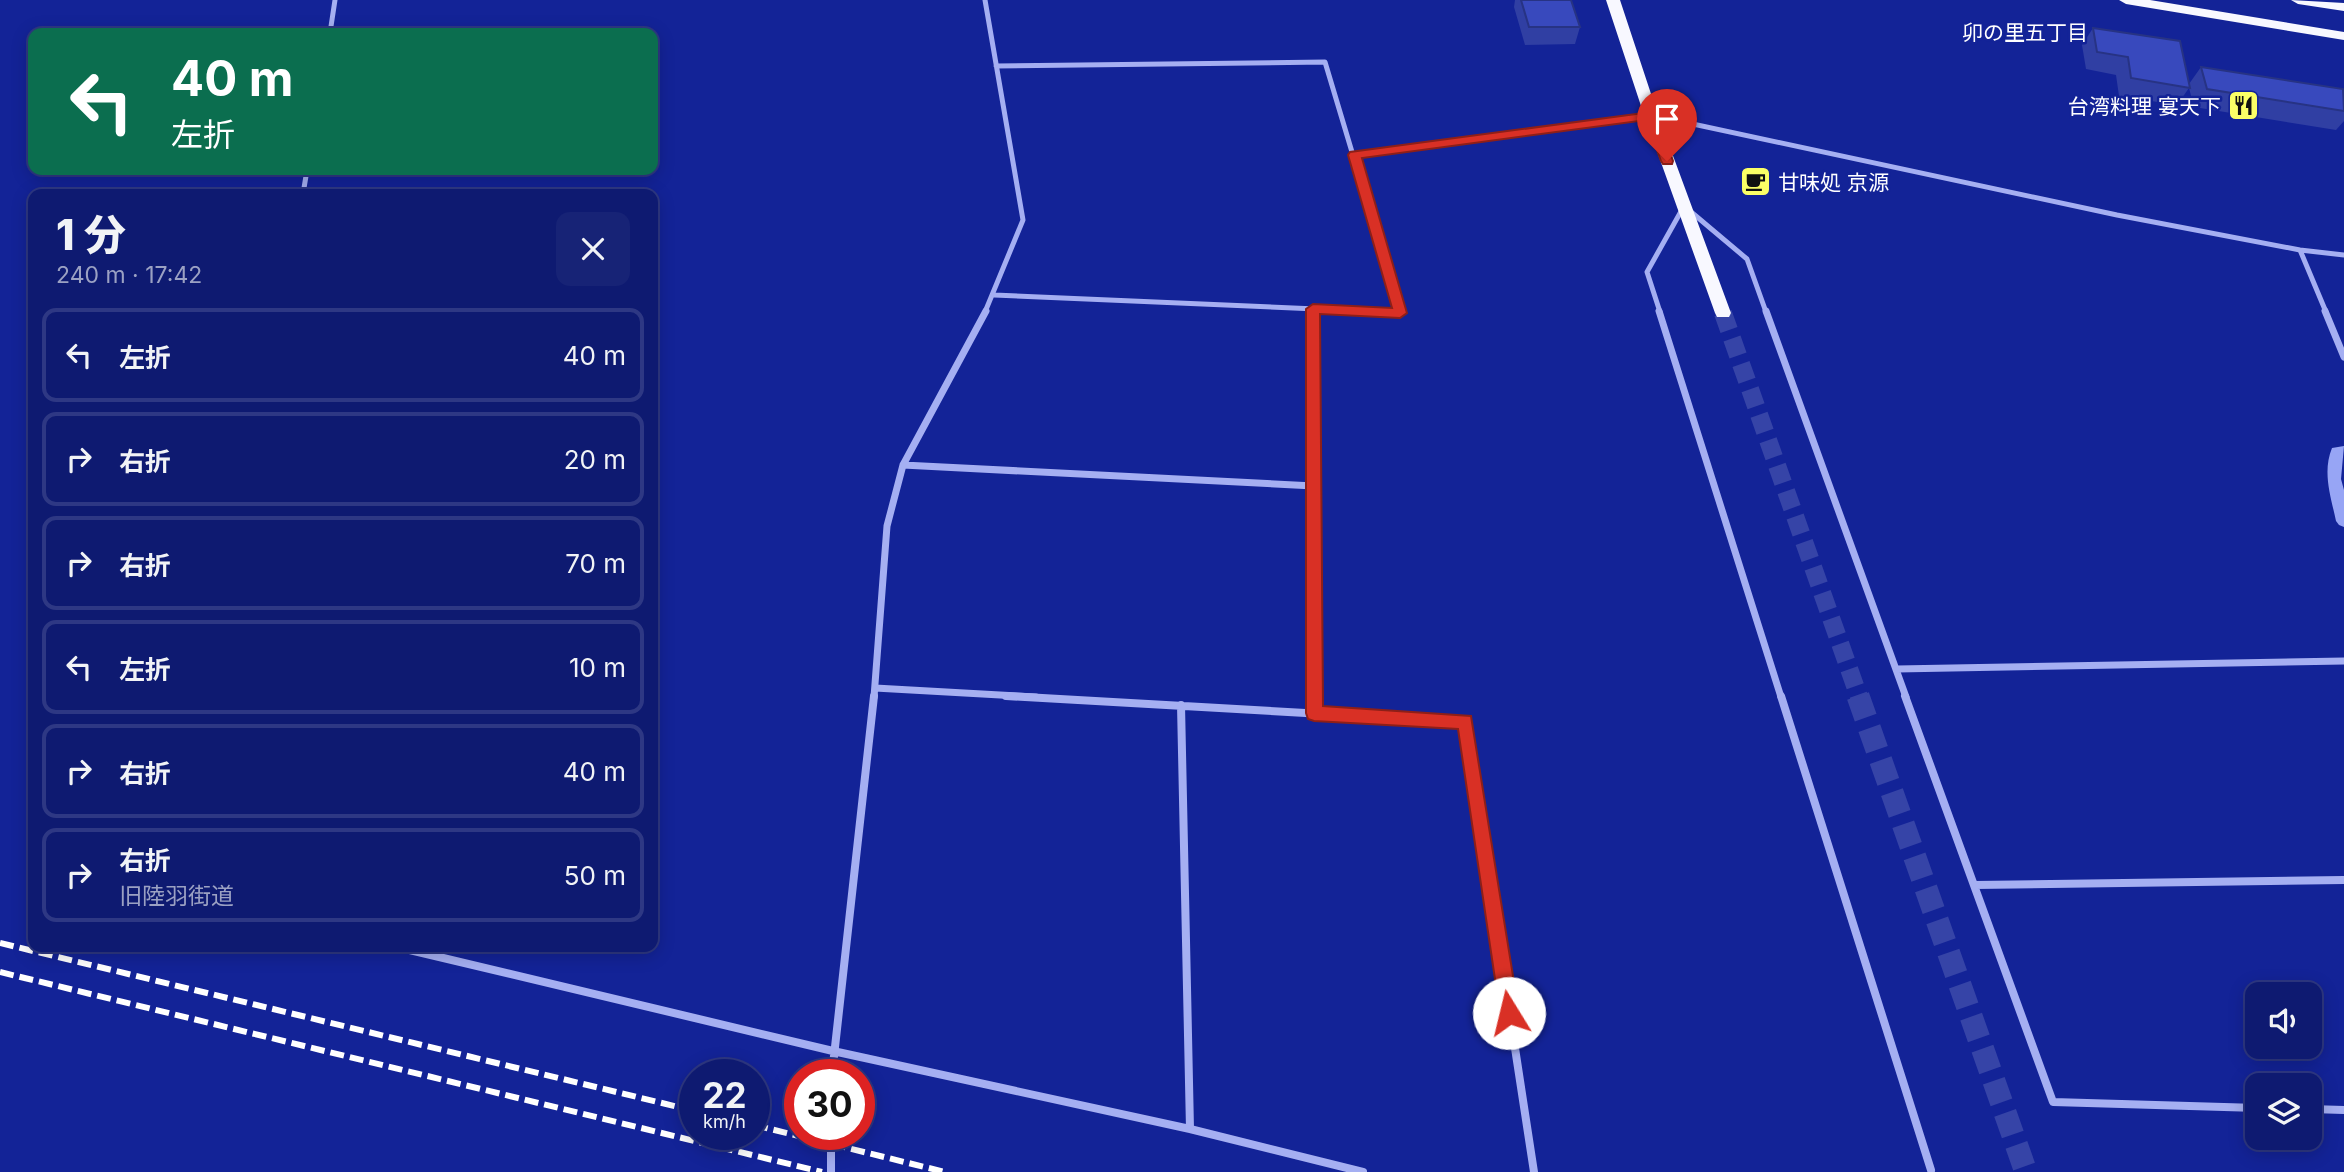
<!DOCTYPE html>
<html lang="ja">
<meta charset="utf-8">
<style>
:root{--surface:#0e1a71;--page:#172376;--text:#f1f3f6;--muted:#9ba1c3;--line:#2e3884}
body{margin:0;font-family:Inter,"Noto Sans JP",sans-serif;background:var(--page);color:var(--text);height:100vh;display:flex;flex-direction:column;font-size:26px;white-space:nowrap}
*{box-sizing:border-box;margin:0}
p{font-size:23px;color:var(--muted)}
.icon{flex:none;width:38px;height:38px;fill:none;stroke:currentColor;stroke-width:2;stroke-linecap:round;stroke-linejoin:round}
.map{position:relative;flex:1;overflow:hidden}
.sheet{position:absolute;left:28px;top:189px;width:630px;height:763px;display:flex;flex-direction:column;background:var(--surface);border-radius:14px;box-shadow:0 4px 18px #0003,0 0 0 2px var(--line)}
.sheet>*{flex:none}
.top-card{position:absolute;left:28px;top:28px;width:630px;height:147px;border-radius:14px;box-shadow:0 4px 18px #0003,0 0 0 2px var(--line);background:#0b6e4f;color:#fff;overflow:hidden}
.controls{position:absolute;left:2245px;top:982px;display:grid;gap:14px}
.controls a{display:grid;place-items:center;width:77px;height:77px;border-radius:14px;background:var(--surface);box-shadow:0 4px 18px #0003,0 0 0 2px var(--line);font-size:35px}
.speed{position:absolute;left:679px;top:1059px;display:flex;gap:14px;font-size:35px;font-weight:700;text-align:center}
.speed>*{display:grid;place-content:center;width:91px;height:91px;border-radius:50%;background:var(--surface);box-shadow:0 4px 18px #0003,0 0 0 2px var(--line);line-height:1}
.speed small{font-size:18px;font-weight:400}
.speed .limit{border:10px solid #d22;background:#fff;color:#111}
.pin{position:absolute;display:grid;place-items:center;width:60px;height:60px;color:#fff;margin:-72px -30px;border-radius:50% 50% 50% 0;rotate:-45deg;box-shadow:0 0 7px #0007}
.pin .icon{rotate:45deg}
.me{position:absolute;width:77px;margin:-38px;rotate:351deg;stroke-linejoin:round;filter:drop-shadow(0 0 5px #0008)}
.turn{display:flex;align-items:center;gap:24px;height:147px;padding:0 28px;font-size:32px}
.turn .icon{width:91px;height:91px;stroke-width:2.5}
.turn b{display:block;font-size:49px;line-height:60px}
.round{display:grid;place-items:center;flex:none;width:74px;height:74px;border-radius:14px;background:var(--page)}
.head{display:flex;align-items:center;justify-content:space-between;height:119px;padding:0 28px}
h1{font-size:42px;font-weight:800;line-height:52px}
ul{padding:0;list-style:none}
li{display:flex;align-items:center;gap:21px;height:94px;margin:0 14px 10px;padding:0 14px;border:4px solid var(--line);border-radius:14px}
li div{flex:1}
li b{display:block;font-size:26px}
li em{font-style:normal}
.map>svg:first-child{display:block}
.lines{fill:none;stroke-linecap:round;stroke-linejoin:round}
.stream{fill:#97a5f5;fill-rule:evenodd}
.trunk-tunnel-far1{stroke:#3644a7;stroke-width:18;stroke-dasharray:18 9;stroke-linecap:butt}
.trunk-tunnel{stroke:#3644a7;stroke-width:23;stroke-dasharray:23 11;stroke-linecap:butt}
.minor-far2{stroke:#a5aff2;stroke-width:5}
.minor-far1{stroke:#a5aff2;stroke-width:7}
.minor{stroke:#a5aff2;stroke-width:8}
.trunk{fill:#f8f8ff;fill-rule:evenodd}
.rail{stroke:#fff;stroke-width:6;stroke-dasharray:14 6;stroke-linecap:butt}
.wall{fill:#303fa3}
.building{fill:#3849bd;stroke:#273384;stroke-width:2}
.route{fill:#d93025;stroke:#8d1f18;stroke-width:2}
.labels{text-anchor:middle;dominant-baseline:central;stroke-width:5;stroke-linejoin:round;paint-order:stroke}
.far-neighbourhood-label{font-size:21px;fill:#fff;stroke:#132397}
.far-poi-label{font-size:21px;fill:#fff;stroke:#132397;text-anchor:end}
</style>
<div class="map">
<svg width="2344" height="1172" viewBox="0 0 2344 1172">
<rect width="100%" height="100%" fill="#132397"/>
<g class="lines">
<path class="stream" d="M 2344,446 L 2341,479 L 2344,490 L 2344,527 L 2339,525 L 2336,521 C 2331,497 2322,472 2332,448 Z"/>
<path class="trunk-tunnel-far1" d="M 1723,313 L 1859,697"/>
<path class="trunk-tunnel" d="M 1858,696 L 2026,1172"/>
<path class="minor-far2" d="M 330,33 L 335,0
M 996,66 L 1325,62 L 1400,312
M 1355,155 L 1651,115 L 2117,215 L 2300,250 L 2344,255
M 303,194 L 307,170
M 2300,250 L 2326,312
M 994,295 L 1386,312
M 1313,309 L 1313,312
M 985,312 L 1023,220 L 985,0
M 1660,312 L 1647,272 L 1684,206 L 1747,259 L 1766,312"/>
<path class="minor-far1" d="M 1313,311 L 1314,697
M 1347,311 L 1400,313 L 1399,311
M 1659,311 L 1781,697
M 1766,311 L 1906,697
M 2325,311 L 2344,357
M 903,465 L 1314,486
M 1897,669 L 2344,661
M 875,688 L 1036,697
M 874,697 L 887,526 L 903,465 L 986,311"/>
<path class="minor" d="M 1006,696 L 1465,722 L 1534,1172
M 1314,696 L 1314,713
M 1781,696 L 1931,1170
M 1905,696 L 2053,1102 L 2258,1108
M 1181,705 L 1190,1129
M 1975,885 L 2344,880
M 397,947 L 833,1051 L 1190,1129 L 1363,1172
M 832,1074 L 874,696
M 2310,1109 L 2344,1110
M 831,1134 L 831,1172"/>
<path class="trunk" d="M 1606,0 L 1620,0 L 1658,115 L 1731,313 L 1729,317 L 1717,317 L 1715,313 L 1644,115 Z
M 2119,0 L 2150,0 L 2344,32 L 2344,40 L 2126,4 Z
M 2291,0 L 2344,3 L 2344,11 L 2298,4 Z"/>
<path class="rail" d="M 0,943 L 695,1111
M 0,972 L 822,1172
M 754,1125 L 945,1172"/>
</g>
<path class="wall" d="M 1515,0 L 1571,0 L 1580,27 L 1575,44 L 1525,45 L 1514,7 Z
M 2093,28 L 2189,84 L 2201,67 L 2344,91 L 2344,121 L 2336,130 L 2194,107 L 2189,88 L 2177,105 L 2119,96 L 2116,75 L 2086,69 L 2082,45 Z"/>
<path class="building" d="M 1521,0 L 1571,0 L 1580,27 L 1529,27 Z
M 2093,28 L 2180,41 L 2190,88 L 2131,78 L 2128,57 L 2097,52 Z
M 2201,67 L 2343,89 L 2344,111 L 2207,89 Z"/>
<path class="route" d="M 1651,112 L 1657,116 L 1673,161 L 1672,164 L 1663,164 L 1661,161 L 1646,120 L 1362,158 L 1407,313 L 1400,318 L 1320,314 L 1323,706 L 1471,716 L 1519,1013 L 1516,1020 L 1509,1023 L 1502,1020 L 1500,1013 L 1458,729 L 1314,721 L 1308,719 L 1306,713 L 1306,309 L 1313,304 L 1392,308 L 1348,155 L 1350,152 Z"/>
<defs>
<symbol id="restaurant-square" viewBox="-11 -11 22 22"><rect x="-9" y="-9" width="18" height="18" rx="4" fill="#fbff66" stroke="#132397"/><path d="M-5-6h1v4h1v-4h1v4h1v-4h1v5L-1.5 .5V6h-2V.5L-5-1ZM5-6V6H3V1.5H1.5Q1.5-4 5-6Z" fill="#111"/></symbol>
<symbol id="cafe-square" viewBox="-11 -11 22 22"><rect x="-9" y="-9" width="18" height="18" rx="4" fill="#fbff66" stroke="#132397"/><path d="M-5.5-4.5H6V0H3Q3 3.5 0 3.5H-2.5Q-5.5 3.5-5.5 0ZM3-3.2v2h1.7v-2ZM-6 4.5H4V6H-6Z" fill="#111"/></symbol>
</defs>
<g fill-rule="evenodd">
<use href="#restaurant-square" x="2226" y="88" width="35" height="35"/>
<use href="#cafe-square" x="1738" y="164" width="35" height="35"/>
</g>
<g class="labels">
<g class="far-neighbourhood-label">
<text x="2025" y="32">卯の里五丁目</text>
</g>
<g class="far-poi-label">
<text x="2221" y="106">台湾料理 宴天下</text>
<text x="1778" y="182" text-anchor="start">甘味処 京源</text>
</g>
</g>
</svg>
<div class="controls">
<a><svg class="icon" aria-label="sound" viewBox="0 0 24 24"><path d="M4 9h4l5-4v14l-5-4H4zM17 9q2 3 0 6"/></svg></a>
<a><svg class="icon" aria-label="layers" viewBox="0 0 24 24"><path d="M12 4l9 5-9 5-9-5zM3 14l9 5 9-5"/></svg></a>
</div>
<div class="speed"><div>22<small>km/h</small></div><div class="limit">30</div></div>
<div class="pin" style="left:1667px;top:161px;background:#d93025"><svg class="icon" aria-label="arrive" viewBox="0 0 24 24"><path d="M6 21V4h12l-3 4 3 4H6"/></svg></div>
<svg class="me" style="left:1509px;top:1013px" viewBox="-20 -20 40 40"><circle r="19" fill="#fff"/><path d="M0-13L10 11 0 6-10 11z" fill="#d93025"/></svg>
<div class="top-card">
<div class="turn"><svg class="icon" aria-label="left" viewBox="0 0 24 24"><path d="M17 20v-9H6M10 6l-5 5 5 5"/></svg><div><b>40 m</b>左折</div></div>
</div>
<section class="sheet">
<div class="head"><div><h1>1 分</h1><p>240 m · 17:42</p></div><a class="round"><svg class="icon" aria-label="close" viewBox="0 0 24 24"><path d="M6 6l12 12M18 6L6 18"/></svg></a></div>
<ul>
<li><svg class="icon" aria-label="left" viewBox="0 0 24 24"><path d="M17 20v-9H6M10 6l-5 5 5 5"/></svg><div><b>左折</b></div><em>40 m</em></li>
<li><svg class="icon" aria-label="right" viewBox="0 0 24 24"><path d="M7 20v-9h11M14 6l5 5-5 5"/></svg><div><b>右折</b></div><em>20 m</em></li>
<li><svg class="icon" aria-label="right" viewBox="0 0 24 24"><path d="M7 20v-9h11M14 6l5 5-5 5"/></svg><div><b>右折</b></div><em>70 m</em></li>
<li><svg class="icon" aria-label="left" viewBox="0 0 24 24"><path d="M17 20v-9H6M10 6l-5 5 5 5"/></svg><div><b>左折</b></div><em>10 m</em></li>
<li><svg class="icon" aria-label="right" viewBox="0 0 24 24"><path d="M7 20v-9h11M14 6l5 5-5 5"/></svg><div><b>右折</b></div><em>40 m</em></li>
<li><svg class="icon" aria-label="right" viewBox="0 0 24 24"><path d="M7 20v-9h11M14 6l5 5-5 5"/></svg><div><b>右折</b><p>旧陸羽街道</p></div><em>50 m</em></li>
</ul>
</section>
</div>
